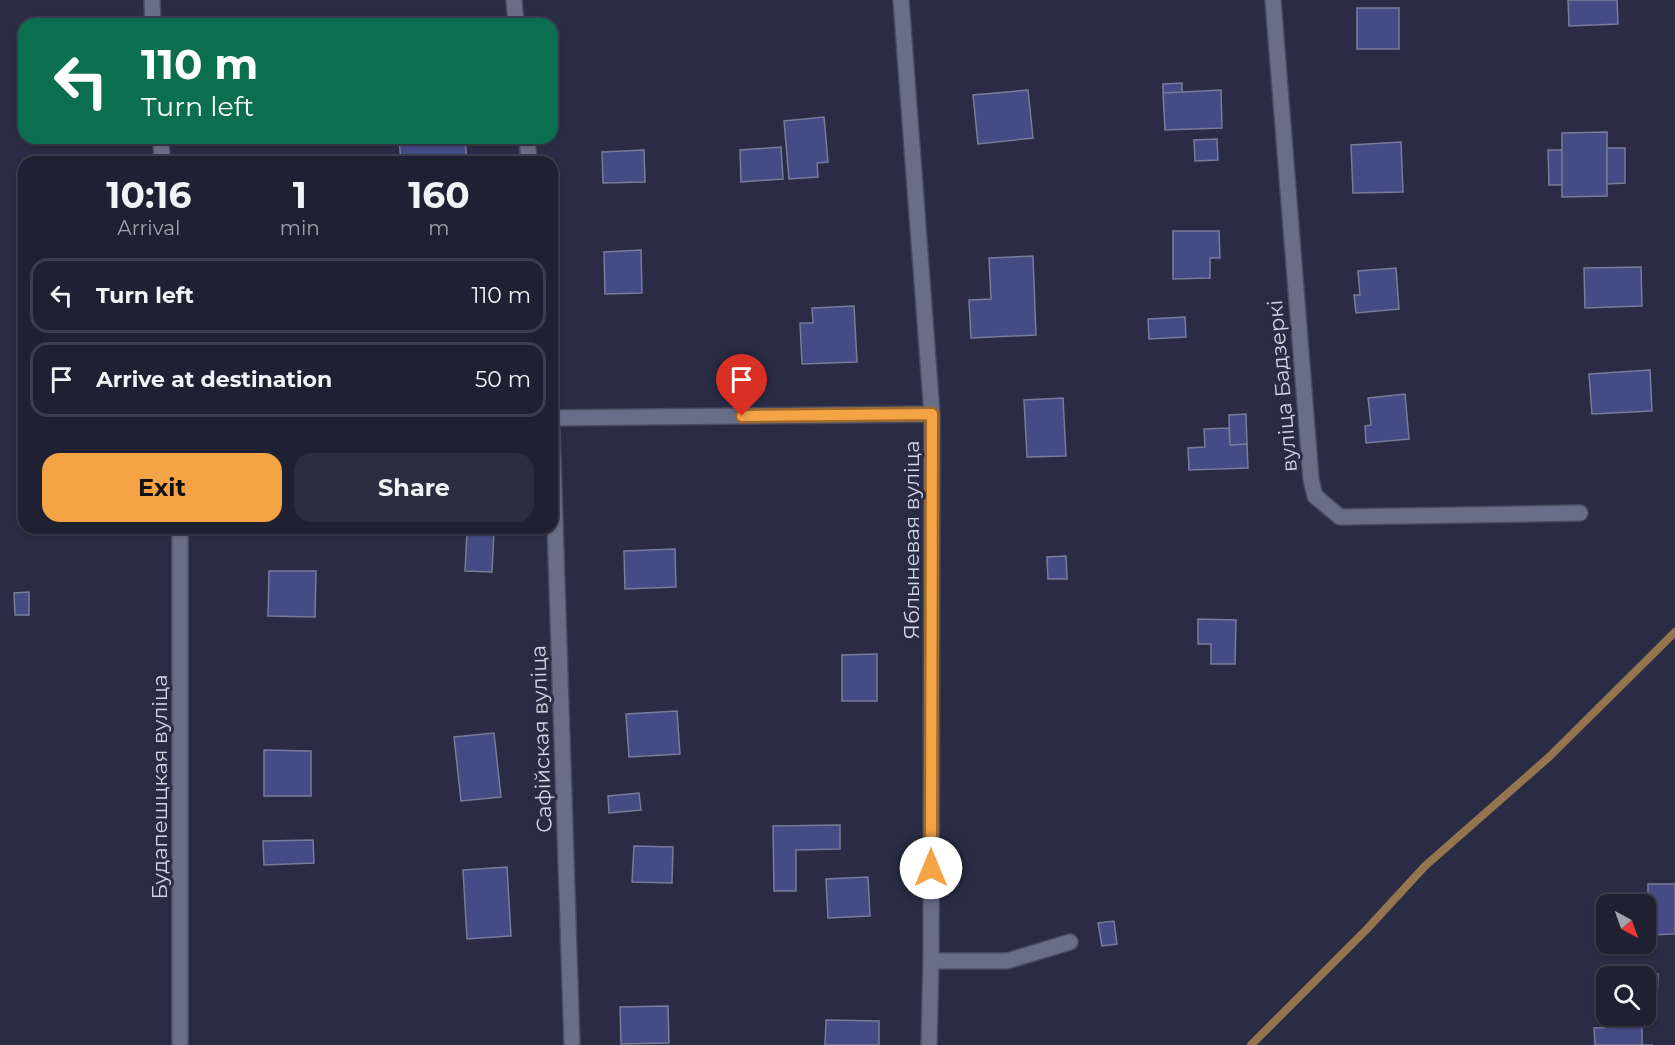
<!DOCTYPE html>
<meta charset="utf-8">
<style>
:root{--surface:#1f2133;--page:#2c2e3f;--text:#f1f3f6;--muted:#a1a3ac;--line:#3c3e4e;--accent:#f4a345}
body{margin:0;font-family:Montserrat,sans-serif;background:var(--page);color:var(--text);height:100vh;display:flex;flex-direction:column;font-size:22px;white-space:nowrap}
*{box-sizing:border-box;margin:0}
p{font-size:20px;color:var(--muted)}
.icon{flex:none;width:33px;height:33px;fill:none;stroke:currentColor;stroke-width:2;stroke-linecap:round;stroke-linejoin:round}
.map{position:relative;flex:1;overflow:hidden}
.sheet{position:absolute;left:18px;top:156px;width:540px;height:378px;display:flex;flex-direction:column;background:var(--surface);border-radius:18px;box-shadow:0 2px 4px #0004,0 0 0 2px var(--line)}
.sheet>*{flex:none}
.guide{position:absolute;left:18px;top:18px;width:540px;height:126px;border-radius:18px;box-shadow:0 2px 4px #0004,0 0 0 2px var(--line);background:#0b6e4f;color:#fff;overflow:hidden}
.needle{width:39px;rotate:139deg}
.tools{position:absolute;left:1596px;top:894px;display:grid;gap:12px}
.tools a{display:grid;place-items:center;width:60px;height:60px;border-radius:12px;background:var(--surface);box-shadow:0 2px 4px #0004,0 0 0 2px var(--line);font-size:30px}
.pin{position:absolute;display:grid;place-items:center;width:51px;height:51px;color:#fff;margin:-62px -26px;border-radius:50% 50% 50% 0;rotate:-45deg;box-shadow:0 0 6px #0007}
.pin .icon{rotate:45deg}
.me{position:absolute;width:66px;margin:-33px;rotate:0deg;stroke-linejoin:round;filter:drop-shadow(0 0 4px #0008)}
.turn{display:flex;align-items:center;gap:21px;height:126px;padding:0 24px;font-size:27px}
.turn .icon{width:78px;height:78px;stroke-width:2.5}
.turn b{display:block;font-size:42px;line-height:51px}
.eta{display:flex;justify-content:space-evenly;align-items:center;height:102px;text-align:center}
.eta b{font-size:36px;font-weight:700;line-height:42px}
.primary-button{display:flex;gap:12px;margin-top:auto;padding:12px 24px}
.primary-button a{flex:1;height:69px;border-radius:18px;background:var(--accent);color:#111;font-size:24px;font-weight:700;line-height:69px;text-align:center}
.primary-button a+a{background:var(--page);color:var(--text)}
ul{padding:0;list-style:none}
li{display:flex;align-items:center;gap:18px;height:75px;margin:0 12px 9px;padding:0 12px;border:3px solid var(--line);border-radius:18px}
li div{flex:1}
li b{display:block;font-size:22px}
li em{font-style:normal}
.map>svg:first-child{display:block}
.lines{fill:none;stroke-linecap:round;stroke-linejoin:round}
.stream{stroke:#95754e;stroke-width:8}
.building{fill:#454b85;stroke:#777c98;stroke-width:1.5}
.service-casing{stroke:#484a5e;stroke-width:18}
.minor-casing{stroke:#484a5e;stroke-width:18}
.service{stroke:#686d88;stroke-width:15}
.minor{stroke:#686d88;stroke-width:15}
.route-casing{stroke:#9f6a2d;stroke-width:15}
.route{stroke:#f4a345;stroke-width:10}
.labels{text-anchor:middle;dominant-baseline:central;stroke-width:6;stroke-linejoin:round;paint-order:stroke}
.street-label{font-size:21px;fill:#d3d6e5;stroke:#292c44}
</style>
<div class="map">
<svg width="1675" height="1045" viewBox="0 0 1675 1045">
<rect width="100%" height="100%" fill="#292c44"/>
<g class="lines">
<path class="stream" d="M 1251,1045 L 1367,929 L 1425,866 L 1549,757 L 1675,632"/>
</g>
<path class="building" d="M 1568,0 L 1617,0 L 1618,24 L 1569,26 Z
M 1357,8 L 1399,8 L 1399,49 L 1357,49 Z
M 1182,83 L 1182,92 L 1163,93 L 1163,84 Z
M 1028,90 L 1033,138 L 978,144 L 973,95 Z
M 1221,90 L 1222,128 L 1165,130 L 1163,93 Z
M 824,117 L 828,162 L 817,163 L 818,177 L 789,179 L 784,121 Z
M 1607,132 L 1607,196 L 1562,197 L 1562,133 Z
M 399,138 L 465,138 L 467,162 L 401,162 Z
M 1217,139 L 1218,160 L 1195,161 L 1194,140 Z
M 1401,142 L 1403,192 L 1353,193 L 1351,145 Z
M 781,147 L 783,179 L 741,182 L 740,150 Z
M 1607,148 L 1625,148 L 1625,183 L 1607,184 Z
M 644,150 L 645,182 L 603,183 L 602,152 Z
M 1548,150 L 1562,150 L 1562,185 L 1549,185 Z
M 1173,231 L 1219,231 L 1220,258 L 1210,258 L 1210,278 L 1173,279 Z
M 641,250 L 642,293 L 605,294 L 604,252 Z
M 1033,256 L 1036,335 L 971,338 L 969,300 L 991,299 L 989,258 Z
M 1641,267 L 1642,306 L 1585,308 L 1584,268 Z
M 1396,268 L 1399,309 L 1356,313 L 1354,295 L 1360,295 L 1358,271 Z
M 854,306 L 857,362 L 802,364 L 800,323 L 813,323 L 812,308 Z
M 1185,317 L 1186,337 L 1149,339 L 1148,319 Z
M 1650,370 L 1652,411 L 1592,414 L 1589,374 Z
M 1405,394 L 1409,439 L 1366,443 L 1365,426 L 1371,425 L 1368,398 Z
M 1063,398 L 1066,456 L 1027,457 L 1024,400 Z
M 1246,414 L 1247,444 L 1230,445 L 1229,415 Z
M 1229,428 L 1230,445 L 1247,444 L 1248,468 L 1189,470 L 1188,448 L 1205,447 L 1204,429 Z
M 467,531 L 494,532 L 492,572 L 465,571 Z
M 675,549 L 676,587 L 625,589 L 624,551 Z
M 1066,556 L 1067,579 L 1048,579 L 1047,557 Z
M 269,571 L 316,571 L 315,617 L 268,616 Z
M 29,592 L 29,615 L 15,615 L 14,593 Z
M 1198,619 L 1236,620 L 1235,664 L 1211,664 L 1211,644 L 1198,644 Z
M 877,654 L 877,701 L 842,701 L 842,655 Z
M 677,711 L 680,754 L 629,757 L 626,714 Z
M 494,733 L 501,797 L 461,801 L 454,737 Z
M 264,750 L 311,751 L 311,796 L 264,796 Z
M 639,793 L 641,810 L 609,813 L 608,796 Z
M 840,825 L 840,849 L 796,850 L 796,891 L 774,891 L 773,826 Z
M 313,840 L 314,863 L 264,865 L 263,841 Z
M 634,846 L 673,847 L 672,883 L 632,882 Z
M 507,867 L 511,936 L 467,939 L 463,870 Z
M 868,877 L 870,916 L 828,918 L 826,879 Z
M 1648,884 L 1675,884 L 1675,934 L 1648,935 Z
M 1114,921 L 1117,944 L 1102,946 L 1098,923 Z
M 1624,973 L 1658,974 L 1657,999 L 1646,999 L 1646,976 L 1624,976 Z
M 668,1006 L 669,1043 L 621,1044 L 620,1007 Z
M 826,1020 L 879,1021 L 879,1045 L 825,1045 Z
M 1642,1026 L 1642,1045 L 1653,1045 L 1595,1045 L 1594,1028 Z"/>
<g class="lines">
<defs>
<path id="service" d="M 931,961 L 1007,961 L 1070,942"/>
<path id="minor" d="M 152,0 L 153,24
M 514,0 L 516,24
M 901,0 L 932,414 L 931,961 L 929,1045
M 1273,0 L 1311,479 L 1315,496 L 1340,517 L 1580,513
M 161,138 L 162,162
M 527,138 L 529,162
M 552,418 L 932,414
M 552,431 L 572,1045
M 180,528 L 180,1045"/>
</defs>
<use href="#service" class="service-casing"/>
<use href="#minor" class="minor-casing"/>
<use href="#service" class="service"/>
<use href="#minor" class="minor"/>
</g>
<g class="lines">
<defs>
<path id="route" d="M 742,416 L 932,414 L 931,868"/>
</defs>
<use href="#route" class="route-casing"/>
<use href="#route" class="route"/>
</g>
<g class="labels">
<g class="street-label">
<text transform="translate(1282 386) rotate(-95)">вуліца Бадзеркі</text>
<text transform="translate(911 540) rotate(-90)">Яблыневая вуліца</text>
<text transform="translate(541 739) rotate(-92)">Сафійская вуліца</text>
<text transform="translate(159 787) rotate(-90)">Будапешцкая вуліца</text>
</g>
</g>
</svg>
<div class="tools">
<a><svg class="needle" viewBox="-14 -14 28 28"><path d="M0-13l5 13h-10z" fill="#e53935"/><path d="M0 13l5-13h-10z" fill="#a1a3ac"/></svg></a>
<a><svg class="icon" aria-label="search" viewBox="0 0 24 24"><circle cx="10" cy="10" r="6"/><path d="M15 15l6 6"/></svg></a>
</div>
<div class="pin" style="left:742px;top:416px;background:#d93025"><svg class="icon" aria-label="arrive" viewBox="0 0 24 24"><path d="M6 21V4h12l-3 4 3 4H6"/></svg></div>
<svg class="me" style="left:931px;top:868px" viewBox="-20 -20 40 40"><circle r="19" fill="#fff"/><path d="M0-13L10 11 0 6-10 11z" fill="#f4a345"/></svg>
<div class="guide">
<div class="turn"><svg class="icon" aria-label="left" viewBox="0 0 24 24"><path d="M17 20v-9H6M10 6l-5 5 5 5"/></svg><div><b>110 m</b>Turn left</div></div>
</div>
<section class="sheet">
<div class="eta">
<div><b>10:16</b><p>Arrival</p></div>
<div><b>1</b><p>min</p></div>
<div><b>160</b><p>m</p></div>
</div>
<ul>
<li><svg class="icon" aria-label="left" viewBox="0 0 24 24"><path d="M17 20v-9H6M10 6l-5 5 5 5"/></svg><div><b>Turn left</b></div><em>110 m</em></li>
<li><svg class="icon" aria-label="arrive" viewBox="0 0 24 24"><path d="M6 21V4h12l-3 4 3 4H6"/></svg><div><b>Arrive at destination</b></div><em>50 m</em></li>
</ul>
<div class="primary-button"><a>Exit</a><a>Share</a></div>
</section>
</div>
